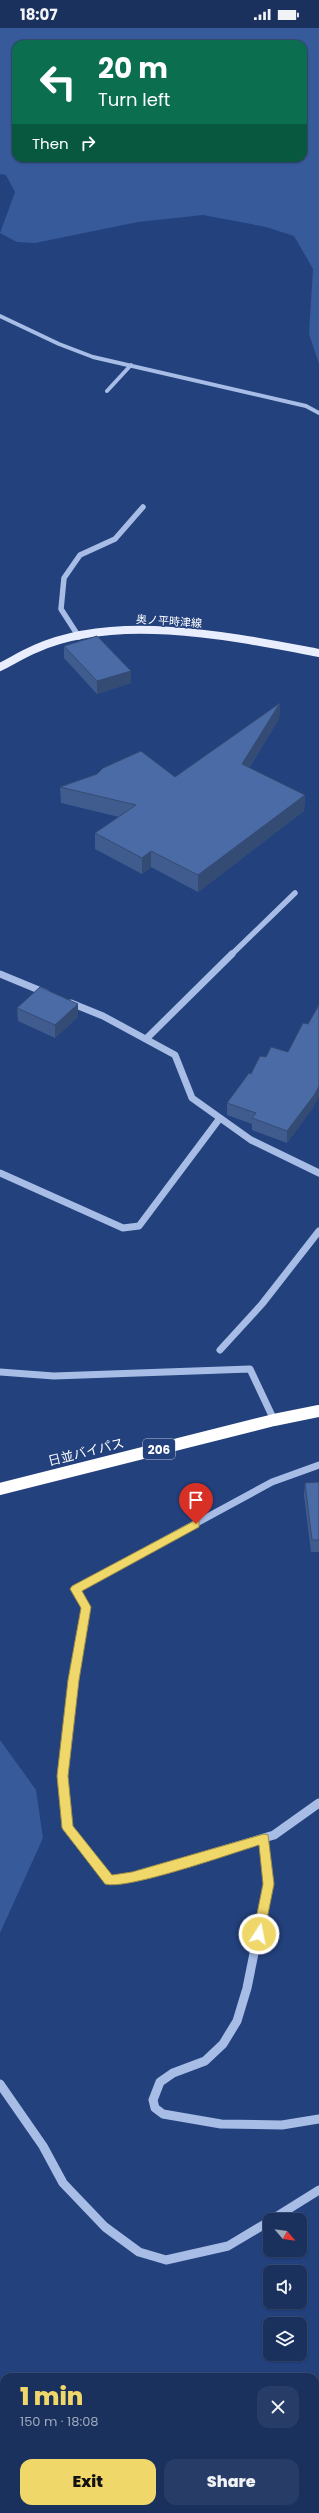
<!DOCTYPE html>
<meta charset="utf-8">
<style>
:root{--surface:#1a315e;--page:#273d67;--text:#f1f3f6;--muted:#9fa9bc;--line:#384c73;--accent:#f0d76a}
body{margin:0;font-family:Poppins,"Noto Sans JP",sans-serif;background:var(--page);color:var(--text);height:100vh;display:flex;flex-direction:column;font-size:15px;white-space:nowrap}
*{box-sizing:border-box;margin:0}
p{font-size:13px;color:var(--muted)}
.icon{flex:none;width:22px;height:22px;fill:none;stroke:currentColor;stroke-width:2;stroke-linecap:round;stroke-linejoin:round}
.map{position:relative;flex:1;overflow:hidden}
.details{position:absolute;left:0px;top:2345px;width:319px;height:140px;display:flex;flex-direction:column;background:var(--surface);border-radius:12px 12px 0 0;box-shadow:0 1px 3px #0004,0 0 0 1px var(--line)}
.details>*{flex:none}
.guide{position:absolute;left:12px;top:12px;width:295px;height:122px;border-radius:12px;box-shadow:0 1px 3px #0004,0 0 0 1px var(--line);background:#0b6e4f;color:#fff;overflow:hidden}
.needle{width:26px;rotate:119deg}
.buttons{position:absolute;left:263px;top:2185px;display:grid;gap:8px}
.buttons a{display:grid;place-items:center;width:44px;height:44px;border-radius:8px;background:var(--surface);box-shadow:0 1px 3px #0004,0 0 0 1px var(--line);font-size:20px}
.pin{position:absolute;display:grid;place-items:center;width:34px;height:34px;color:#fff;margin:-41px -17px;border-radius:50% 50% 50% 0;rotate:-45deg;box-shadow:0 0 4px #0007}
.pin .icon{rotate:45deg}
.me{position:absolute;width:44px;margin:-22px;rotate:11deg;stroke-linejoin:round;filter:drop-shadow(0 0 3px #0008)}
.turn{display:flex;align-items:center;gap:14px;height:84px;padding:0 20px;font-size:18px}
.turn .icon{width:52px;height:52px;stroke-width:2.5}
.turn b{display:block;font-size:28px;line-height:34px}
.then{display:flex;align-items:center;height:38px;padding:0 20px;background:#0003;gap:8px;font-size:15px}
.round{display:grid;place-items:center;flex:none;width:42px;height:42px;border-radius:12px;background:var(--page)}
.headline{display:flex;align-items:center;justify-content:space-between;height:68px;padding:0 20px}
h1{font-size:24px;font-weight:800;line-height:30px;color:var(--accent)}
.primary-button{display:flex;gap:8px;margin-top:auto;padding:8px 20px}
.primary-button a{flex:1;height:46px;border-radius:12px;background:var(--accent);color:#111;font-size:16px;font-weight:800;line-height:46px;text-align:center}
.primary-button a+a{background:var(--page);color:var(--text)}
.status{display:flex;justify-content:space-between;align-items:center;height:28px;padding:0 20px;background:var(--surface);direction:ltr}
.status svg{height:11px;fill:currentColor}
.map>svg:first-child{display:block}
.green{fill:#365a9a;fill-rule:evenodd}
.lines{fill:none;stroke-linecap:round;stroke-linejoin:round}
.path{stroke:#a7bde6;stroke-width:3;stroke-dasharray:2.5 4;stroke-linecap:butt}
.minor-far3{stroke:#a7bde6;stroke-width:4}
.minor-far2{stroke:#a7bde6;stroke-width:5.5}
.minor-far1{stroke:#a7bde6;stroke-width:7}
.minor{stroke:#a7bde6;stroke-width:9}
.major{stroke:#e8eefd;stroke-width:8}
.highway{stroke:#fff;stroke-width:12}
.wall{fill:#405c8f}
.shaded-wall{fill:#344b74}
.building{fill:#4b6ba6;stroke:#344b74}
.route{fill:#f0d76a;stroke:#9c8c45}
.labels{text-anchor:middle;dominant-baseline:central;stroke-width:3;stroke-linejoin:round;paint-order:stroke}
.far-street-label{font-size:11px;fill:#fff;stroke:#23417d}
.shield{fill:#23417d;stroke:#bdc6d8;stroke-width:1}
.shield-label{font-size:12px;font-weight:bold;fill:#fff}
.street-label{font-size:13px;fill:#fff;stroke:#23417d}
</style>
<div class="status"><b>18:07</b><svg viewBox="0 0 49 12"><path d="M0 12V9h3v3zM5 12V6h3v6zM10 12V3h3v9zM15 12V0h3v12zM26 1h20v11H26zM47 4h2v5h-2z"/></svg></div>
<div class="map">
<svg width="319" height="2485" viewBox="0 0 319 2485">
<rect width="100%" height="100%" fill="#23417d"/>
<path class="green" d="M 0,0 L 319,0 L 319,336 L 309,306 L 313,241 L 294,208 L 266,199 L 203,187 L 138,194 L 35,215 L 17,214 L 0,205 L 15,164 L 6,147 L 0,146 ZM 16,16 L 303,16 L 303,130 L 16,130 Z
M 0,1712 L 36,1762 L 43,1810 L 0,1905 Z"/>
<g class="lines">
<path class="path" d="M 4,2485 L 10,2481"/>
<path class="minor-far3" d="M 0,288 L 59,316 L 93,329 L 306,378 L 319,385
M 107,363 L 131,337"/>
<path class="minor-far2" d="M 79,609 L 61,581 L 64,550 L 80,527 L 115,511 L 143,479
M 231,927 L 295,865"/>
<path class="minor-far1" d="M 0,946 L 46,965
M 71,975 L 103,988 L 175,1027 L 192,1070 L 251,1112 L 319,1145
M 146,1011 L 232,926
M 0,1145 L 123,1200 L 139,1198 L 220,1090
M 220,1322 L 262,1276 L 319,1203
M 0,1344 L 54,1348 L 250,1341 L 274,1392
M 81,1606 L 86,1579 L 75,1561 L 272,1454 L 319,1437"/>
<path class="minor" d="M 81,1605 L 73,1652 L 63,1748 L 67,1800 L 109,1852 L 132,1849 L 274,1807 L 319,1775
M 264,1811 L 268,1856 L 247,1960 L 237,1993 L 223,2016 L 205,2033 L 173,2045 L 160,2054 L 153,2072 L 155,2080 L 163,2086 L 221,2096 L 282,2097 L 319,2091
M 0,2056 L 43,2118 L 63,2155 L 105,2199 L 139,2224 L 166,2232 L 228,2218 L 270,2193
M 271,2192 L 319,2162"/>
<path class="major" d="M 0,639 C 12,633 23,626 35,621 C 117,584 234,609 319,625"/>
<path class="highway" d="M 0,1461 L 274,1392 L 319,1383"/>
</g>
<path class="wall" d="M 64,618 L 131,655 L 97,666 L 64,630 Z
M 280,675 L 279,691 L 249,740 L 305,767 L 304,783 L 198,864 L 151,839 L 142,846 L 95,821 L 95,805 L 119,789 L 61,775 L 60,759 L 175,749 Z
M 17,980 L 78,989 L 55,1010 L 18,993 Z
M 227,1075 L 314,1078 L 287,1115 L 252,1102 L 252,1096 L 227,1087 Z
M 319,1454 L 319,1524 L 311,1524 L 304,1467 L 305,1455 Z"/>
<path class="shaded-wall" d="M 131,643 L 131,655 L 97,666 L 97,653 Z
M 280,675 L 279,691 L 241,752 L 242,736 Z
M 305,767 L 304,783 L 198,864 L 198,847 Z
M 151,823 L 151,839 L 142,846 L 142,830 Z
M 78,976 L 78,989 L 55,1010 L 55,997 Z
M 319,1058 L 319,1069 L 314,1078 L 287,1115 L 287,1103 Z"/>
<path class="building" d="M 97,608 L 131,643 L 97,653 L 64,618 Z
M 280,675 L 242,736 L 305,767 L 198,847 L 151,823 L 142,830 L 95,805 L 136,777 L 60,759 L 97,746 L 103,740 L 141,723 L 175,749 Z
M 40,959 L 78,976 L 55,997 L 17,980 Z
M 319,977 L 319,1058 L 315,1066 L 287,1103 L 252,1090 L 256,1085 L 227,1075 L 249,1045 L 251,1046 L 260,1028 L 266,1029 L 271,1019 L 288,1024 L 303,995 L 308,996 Z
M 319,1454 L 319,1512 L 312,1512 L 305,1455 Z"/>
<path class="route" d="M 196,1492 L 199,1493 L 199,1499 L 82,1563 L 91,1579 L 79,1652 L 68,1748 L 73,1798 L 112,1847 L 132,1844 L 264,1806 L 268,1807 L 274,1856 L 264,1906 L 259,1911 L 253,1906 L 263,1856 L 259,1817 C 233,1825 125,1863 105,1856 L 62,1800 L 57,1748 L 68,1652 L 81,1580 L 70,1561 L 72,1558 Z"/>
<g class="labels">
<g class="far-street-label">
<text transform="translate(169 593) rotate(4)">奥ノ平時津線</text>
</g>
<rect class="shield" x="143" y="1411" width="32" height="20" rx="3"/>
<g class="shield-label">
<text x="159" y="1421">206</text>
</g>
<g class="street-label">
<text transform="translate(86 1424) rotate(-14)">日並バイパス</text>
</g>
</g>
</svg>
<div class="buttons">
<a><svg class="needle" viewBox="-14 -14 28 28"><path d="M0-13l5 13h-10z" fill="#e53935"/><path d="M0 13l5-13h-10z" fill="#9fa9bc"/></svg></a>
<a><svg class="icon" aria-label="sound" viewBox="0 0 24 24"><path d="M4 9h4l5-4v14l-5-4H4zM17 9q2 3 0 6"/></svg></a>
<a><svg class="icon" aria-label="layers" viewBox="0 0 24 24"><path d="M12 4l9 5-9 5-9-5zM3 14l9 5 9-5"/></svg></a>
</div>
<div class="pin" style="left:196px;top:1496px;background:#d93025"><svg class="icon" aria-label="arrive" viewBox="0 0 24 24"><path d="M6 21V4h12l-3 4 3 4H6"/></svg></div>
<svg class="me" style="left:259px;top:1906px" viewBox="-20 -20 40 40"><circle r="17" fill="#f0d76a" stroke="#fff" stroke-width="3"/><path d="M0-11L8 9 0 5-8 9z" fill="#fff"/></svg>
<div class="guide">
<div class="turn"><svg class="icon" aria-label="left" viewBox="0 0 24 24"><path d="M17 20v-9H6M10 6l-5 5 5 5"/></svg><div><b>20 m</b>Turn left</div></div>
<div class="then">Then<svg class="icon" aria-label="right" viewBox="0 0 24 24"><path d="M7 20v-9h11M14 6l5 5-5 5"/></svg></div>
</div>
<section class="details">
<div class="headline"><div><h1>1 min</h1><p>150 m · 18:08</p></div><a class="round"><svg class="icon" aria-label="close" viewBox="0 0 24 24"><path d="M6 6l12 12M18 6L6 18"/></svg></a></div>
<div class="primary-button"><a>Exit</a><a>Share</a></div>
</section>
</div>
